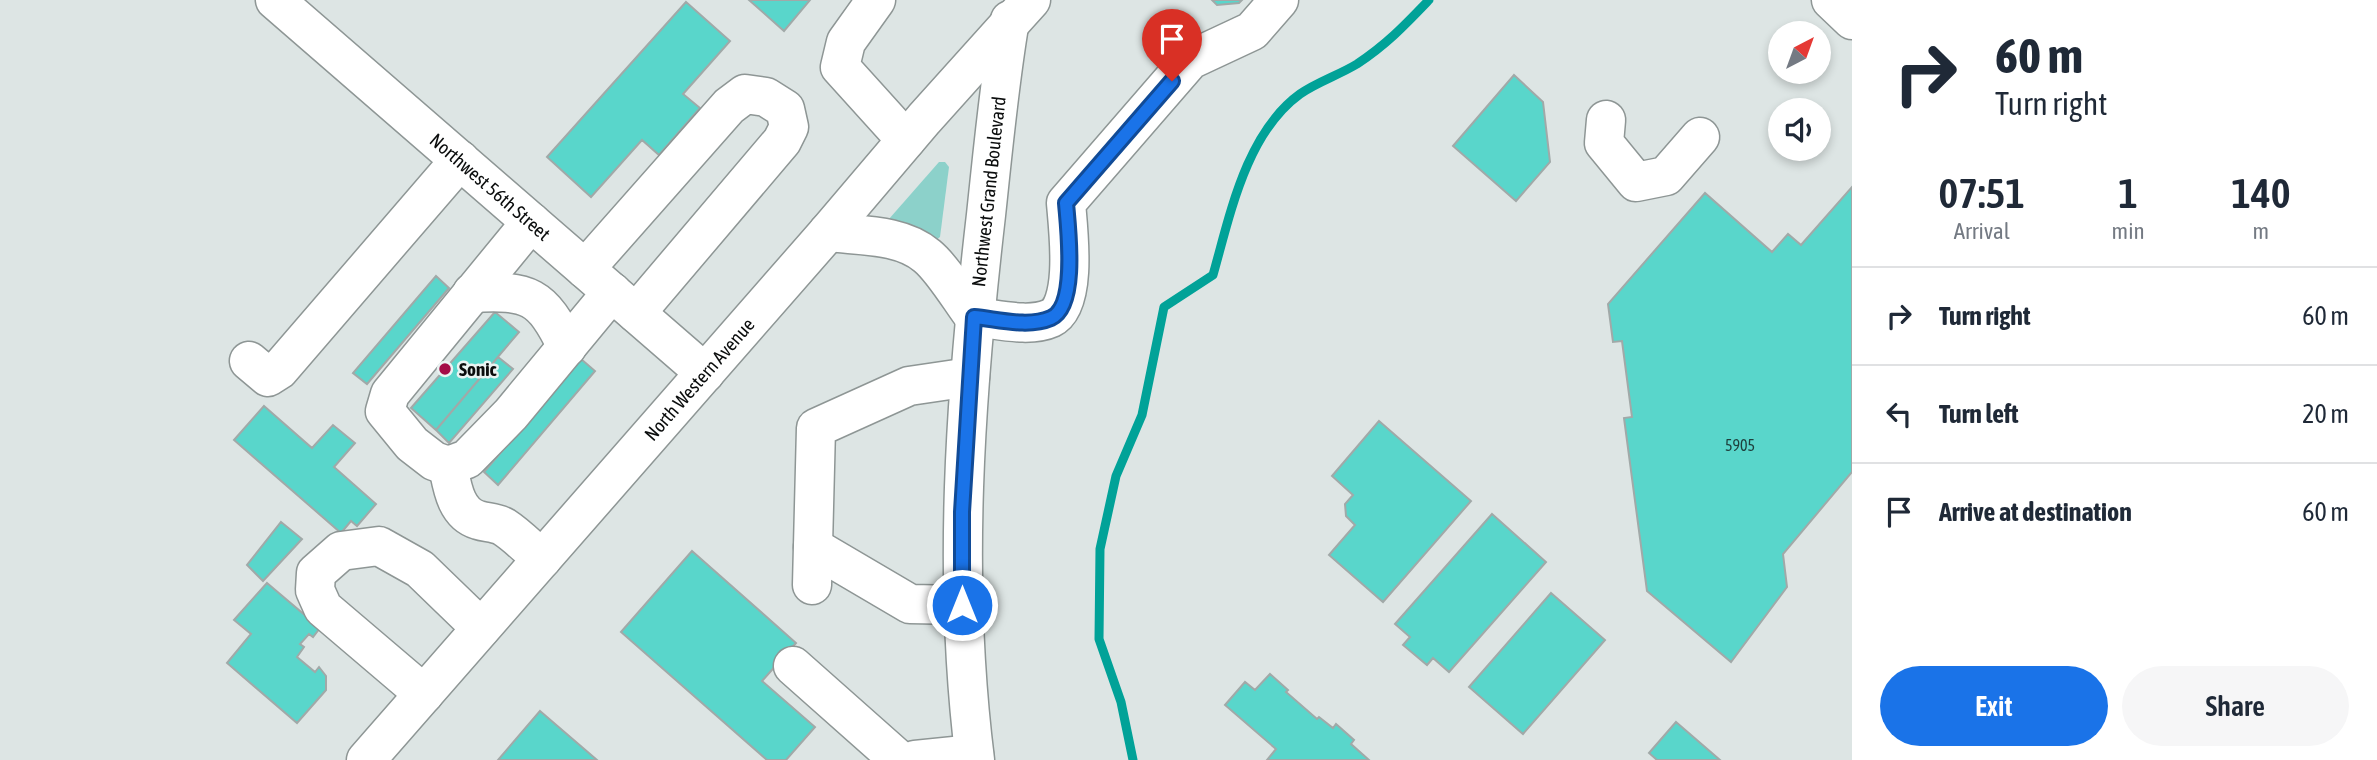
<!DOCTYPE html>
<style>
:root{--surface:#fff;--page:#f6f6f7;--text:#1f2937;--muted:#747a83;--line:#e0e1e3;--accent:#1a73e8}
body{margin:0;font-family:"Asap Condensed",sans-serif;background:var(--page);color:var(--text);height:100vh;display:flex;flex-direction:column;font-size:26px;white-space:nowrap}
*{box-sizing:border-box;margin:0}
p{font-size:23px;color:var(--muted)}
.icon{flex:none;width:38px;height:38px;fill:none;stroke:currentColor;stroke-width:2;stroke-linecap:round;stroke-linejoin:round}
.map{position:relative;flex:1;overflow:hidden}
.panel{display:flex;flex-direction:column;background:var(--surface);width:525px}
.panel>*{flex:none}
.hud{background:#fff;color:var(--text);overflow:hidden}
.needle{width:46px;rotate:41deg}
.controls{position:absolute;left:1768px;top:21px;display:grid;gap:14px}
.controls a{display:grid;place-items:center;width:63px;height:63px;border-radius:50%;background:var(--surface);box-shadow:0 4px 10px #0003;font-size:35px}
.pin{position:absolute;display:grid;place-items:center;width:60px;height:60px;color:#fff;margin:-72px -30px;border-radius:50% 50% 50% 0;rotate:-45deg;box-shadow:0 0 7px #0007}
.pin .icon{rotate:45deg}
.me{position:absolute;width:77px;margin:-38px;rotate:0deg;stroke-linejoin:round;filter:drop-shadow(0 0 5px #0008)}
.turn{display:flex;align-items:center;gap:24px;height:147px;padding:0 28px;font-size:32px}
.turn .icon{width:91px;height:91px;stroke-width:2.5}
.turn b{display:block;font-size:49px;line-height:60px}
.eta{display:flex;justify-content:space-evenly;align-items:center;height:119px;text-align:center}
.eta b{font-size:42px;font-weight:600;line-height:49px}
.primary-button{display:flex;gap:14px;margin-top:auto;padding:14px 28px}
.primary-button a{flex:1;height:80px;border-radius:42px;background:var(--accent);color:#fff;font-size:28px;font-weight:600;line-height:80px;text-align:center}
.primary-button a+a{background:var(--page);color:var(--text)}
ul{padding:0;list-style:none}
li{display:flex;align-items:center;gap:21px;height:98px;padding:0 28px;border-top:2px solid var(--line)}
li div{flex:1}
li b{display:block;font-size:26px}
li em{font-style:normal}
main{display:flex;flex:1;min-height:0}
.map>svg:first-child{display:block}
.green{fill:#8cd1ca}
.lines{fill:none;stroke-linecap:round;stroke-linejoin:round}
.stream{stroke:#01a298;stroke-width:9}
.building{fill:#59d6cb;stroke:#a1a9a8;stroke-width:2}
.minor-casing{stroke:#8e9695;stroke-width:41}
.major-casing{stroke:#8e9695;stroke-width:41}
.minor{stroke:#fff;stroke-width:38}
.major{stroke:#fff;stroke-width:38}
.route-casing{stroke:#114b97;stroke-width:18}
.route{stroke:#1a73e8;stroke-width:12}
.poi-dot{fill:#a40c47;stroke:#eaf3f2;stroke-width:2.5}
.labels{text-anchor:middle;dominant-baseline:central;stroke-width:5;stroke-linejoin:round;paint-order:stroke}
.number-label{font-size:16px;fill:#1e3f3c}
.street-label{font-size:19px;fill:#0b0d0d;stroke:#eaf3f2}
.poi-label{font-size:19px;font-weight:bold;fill:#0b0d0d;stroke:#eaf3f2;text-anchor:start}
</style>
<main>
<div class="map">
<svg width="1852" height="760" viewBox="0 0 1852 760">
<rect width="100%" height="100%" fill="#dde5e4"/>
<path class="green" d="M 939,162 L 945,162 L 949,167 L 940,237 L 935,241 L 892,224 L 889,219 Z"/>
<g class="lines">
<path class="stream" d="M 1133,760 L 1121,702 L 1099,639 L 1100,549 L 1116,476 L 1142,415 L 1164,307 L 1213,275 C 1230,215 1246,133 1300,94 C 1317,82 1339,75 1357,64 C 1387,44 1404,26 1429,0"/>
</g>
<path class="building" d="M 749,0 L 810,0 L 784,31 Z
M 1212,0 L 1242,0 L 1239,3 L 1217,5 Z
M 686,2 L 730,41 L 683,94 L 700,108 L 659,155 L 642,140 L 591,197 L 547,157 Z
M 1514,75 L 1543,102 L 1550,162 L 1516,201 L 1453,146 Z
M 1852,187 L 1852,472 L 1783,554 L 1787,587 L 1731,662 L 1647,591 L 1624,418 L 1632,417 L 1622,341 L 1613,342 L 1608,304 L 1705,193 L 1772,252 L 1788,234 L 1801,245 Z
M 436,276 L 449,288 L 367,384 L 353,373 Z
M 495,312 L 519,332 L 436,430 L 411,408 Z
M 498,357 L 513,369 L 449,443 L 436,430 Z
M 581,359 L 595,371 L 498,485 L 484,472 Z
M 264,406 L 312,448 L 333,425 L 355,443 L 334,467 L 376,504 L 357,526 L 351,521 L 341,533 L 234,440 Z
M 1379,421 L 1471,501 L 1383,602 L 1329,555 L 1355,525 L 1346,516 L 1345,504 L 1353,495 L 1332,476 Z
M 1492,514 L 1546,562 L 1449,672 L 1433,658 L 1427,665 L 1403,645 L 1410,637 L 1395,624 Z
M 281,522 L 302,539 L 263,581 L 247,565 Z
M 692,551 L 796,643 L 762,681 L 815,727 L 786,760 L 767,760 L 621,632 Z
M 267,583 L 320,628 L 313,637 L 309,634 L 300,644 L 304,647 L 297,657 L 315,672 L 319,667 L 326,676 L 326,690 L 297,723 L 227,663 L 251,634 L 234,620 Z
M 1551,593 L 1605,640 L 1523,734 L 1469,687 Z
M 1270,674 L 1288,690 L 1286,692 L 1317,719 L 1319,717 L 1333,728 L 1336,724 L 1354,740 L 1351,744 L 1369,760 L 1267,760 L 1276,749 L 1225,705 L 1245,682 L 1255,690 Z
M 540,711 L 597,760 L 498,760 Z
M 1676,722 L 1720,760 L 1657,760 L 1649,753 Z"/>
<g class="lines">
<defs>
<g id="minor">
<path id="s1" d="M 275,0 L 705,373"/>
<path d="M 876,0 L 846,42 L 840,67 L 906,140"/>
<path d="M 1831,0 L 1852,20"/>
<path d="M 1606,120 L 1604,143 L 1636,182 L 1666,176 L 1700,137"/>
<path d="M 531,222 L 390,394 L 385,411 L 412,444 L 434,461 L 448,466 L 467,459 L 511,414 L 612,292"/>
<path d="M 585,269 L 729,106 L 745,94 L 766,97 L 785,109 L 789,127 L 782,141 L 636,313"/>
<path d="M 472,293 C 529,290 542,295 567,347"/>
<path d="M 974,317 C 997,319 1029,328 1051,318 C 1078,305 1068,228 1066,203 L 1190,60 L 1252,31 L 1279,0"/>
<path d="M 249,361 L 268,377 L 279,370 L 460,160"/>
<path d="M 448,466 C 452,485 455,513 478,520 C 487,523 495,522 504,527 C 518,536 530,549 542,559"/>
<path d="M 813,547 L 910,604 L 962,605"/>
<path d="M 812,585 L 816,428 L 909,386 L 970,377"/>
<path d="M 793,666 L 899,760"/>
<path d="M 424,694 L 323,608 L 315,590 L 316,573 L 341,551 L 379,546 L 420,569 L 481,628"/>
<path d="M 915,760 L 974,754"/>
</g>
<g id="major">
<path d="M 828,232 C 861,236 901,234 927,256 C 943,269 961,300 974,317"/>
<path id="s2" d="M 366,760 L 828,232 L 924,119 L 1031,0"/>
<path id="s3" d="M 975,760 C 952,578 965,396 986,215 C 993,150 999,84 1010,20"/>
</g>
</defs>
<use href="#minor" class="minor-casing"/>
<use href="#major" class="major-casing"/>
<use href="#minor" class="minor"/>
<use href="#major" class="major"/>
</g>
<g class="lines">
<defs>
<path id="route" d="M 962,605 L 962,512 L 974,317 C 997,319 1028,328 1051,318 C 1078,306 1068,228 1066,203 L 1172,81"/>
</defs>
<use href="#route" class="route-casing"/>
<use href="#route" class="route"/>
</g>
<circle class="poi-dot" cx="445" cy="369" r="7"/>
<g class="labels">
<g class="number-label">
<text x="1740" y="445">5905</text>
</g>
<g class="street-label">
<text stroke="none"><textPath href="#s1" startOffset="285">Northwest 56th Street</textPath></text>
<text stroke="none"><textPath href="#s3" startOffset="570">Northwest Grand Boulevard</textPath></text>
<text stroke="none"><textPath href="#s2" startOffset="506">North Western Avenue</textPath></text>
</g>
<g class="poi-label">
<text x="459" y="369">Sonic</text>
</g>
</g>
</svg>
<div class="controls">
<a><svg class="needle" viewBox="-14 -14 28 28"><path d="M0-13l5 13h-10z" fill="#e53935"/><path d="M0 13l5-13h-10z" fill="#747a83"/></svg></a>
<a><svg class="icon" aria-label="sound" viewBox="0 0 24 24"><path d="M4 9h4l5-4v14l-5-4H4zM17 9q2 3 0 6"/></svg></a>
</div>
<div class="pin" style="left:1172px;top:81px;background:#d93025"><svg class="icon" aria-label="arrive" viewBox="0 0 24 24"><path d="M6 21V4h12l-3 4 3 4H6"/></svg></div>
<svg class="me" style="left:962px;top:605px" viewBox="-20 -20 40 40"><circle r="17" fill="#1a73e8" stroke="#fff" stroke-width="3"/><path d="M0-11L8 9 0 5-8 9z" fill="#fff"/></svg>
</div>
<section class="panel">
<div class="hud">
<div class="turn"><svg class="icon" aria-label="right" viewBox="0 0 24 24"><path d="M7 20v-9h11M14 6l5 5-5 5"/></svg><div><b>60 m</b>Turn right</div></div>
</div>
<div class="eta">
<div><b>07:51</b><p>Arrival</p></div>
<div><b>1</b><p>min</p></div>
<div><b>140</b><p>m</p></div>
</div>
<ul>
<li><svg class="icon" aria-label="right" viewBox="0 0 24 24"><path d="M7 20v-9h11M14 6l5 5-5 5"/></svg><div><b>Turn right</b></div><em>60 m</em></li>
<li><svg class="icon" aria-label="left" viewBox="0 0 24 24"><path d="M17 20v-9H6M10 6l-5 5 5 5"/></svg><div><b>Turn left</b></div><em>20 m</em></li>
<li><svg class="icon" aria-label="arrive" viewBox="0 0 24 24"><path d="M6 21V4h12l-3 4 3 4H6"/></svg><div><b>Arrive at destination</b></div><em>60 m</em></li>
</ul>
<div class="primary-button"><a>Exit</a><a>Share</a></div>
</section>
</main>
